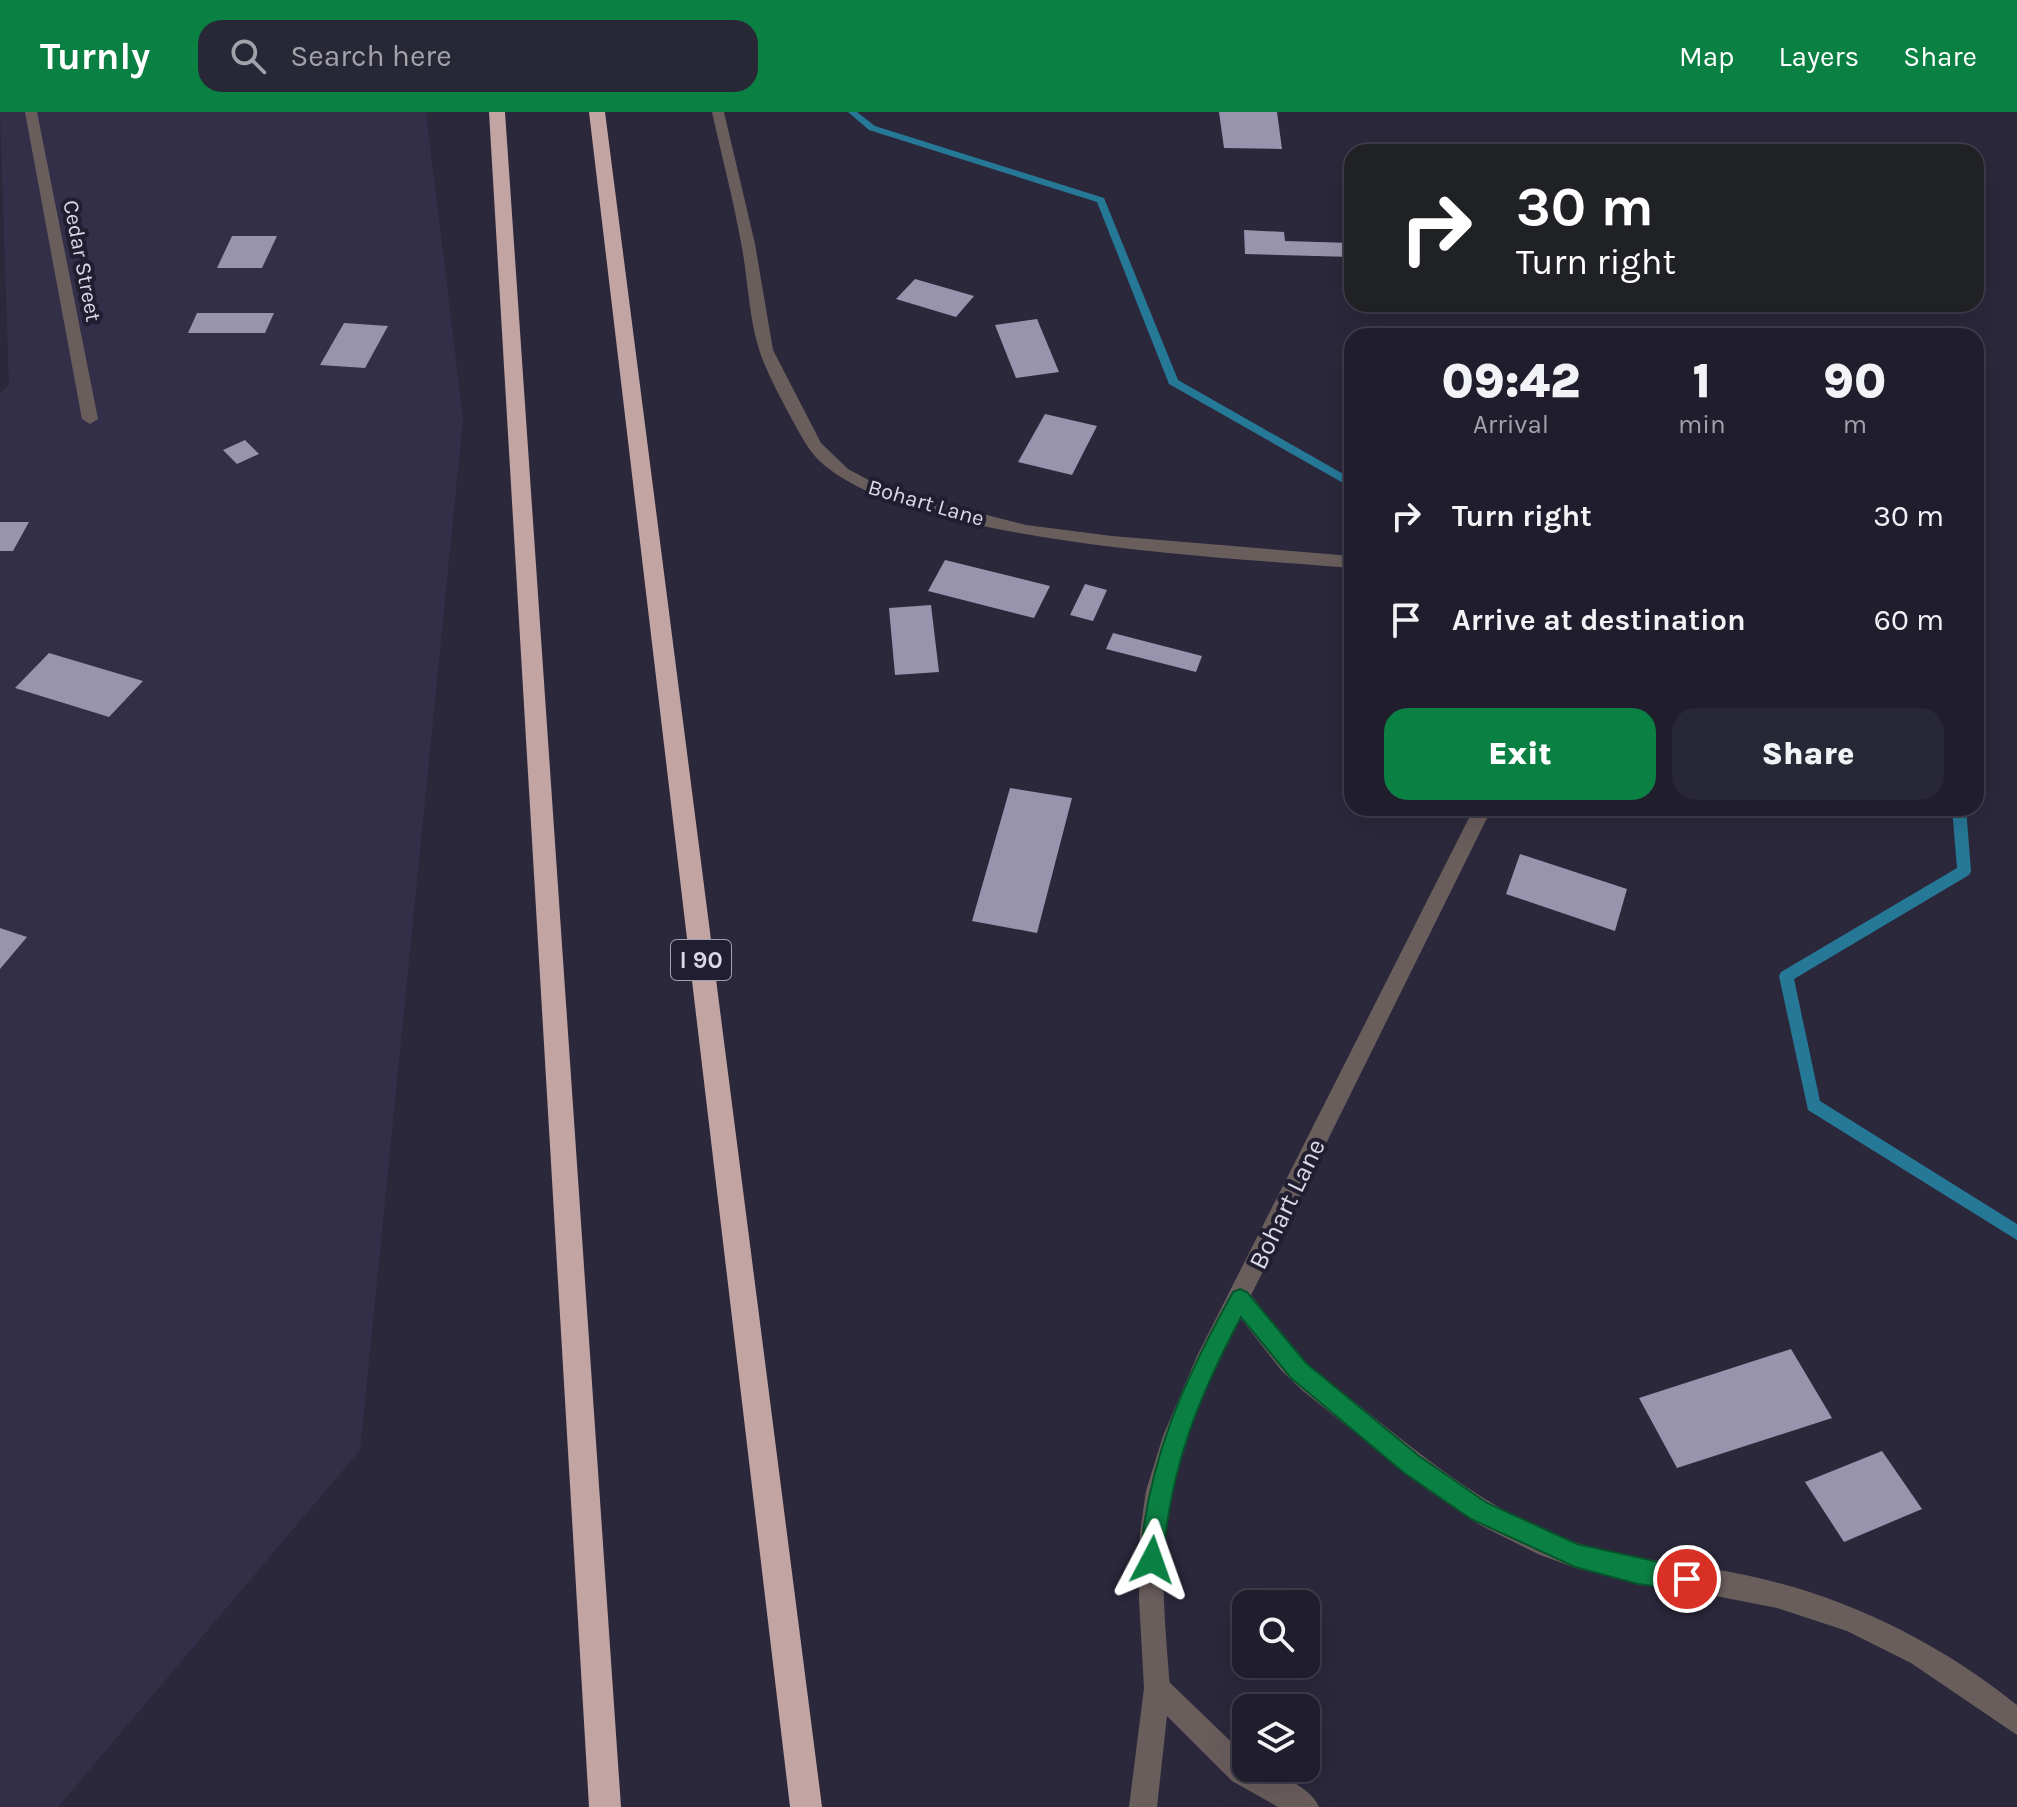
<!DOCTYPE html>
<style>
:root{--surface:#201e2d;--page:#282735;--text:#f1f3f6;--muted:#a2a2aa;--line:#3d3c49;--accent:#0b8043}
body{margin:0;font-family:Karla,sans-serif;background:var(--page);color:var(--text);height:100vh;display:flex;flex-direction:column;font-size:30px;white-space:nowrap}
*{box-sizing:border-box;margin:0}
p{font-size:26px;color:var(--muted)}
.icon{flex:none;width:44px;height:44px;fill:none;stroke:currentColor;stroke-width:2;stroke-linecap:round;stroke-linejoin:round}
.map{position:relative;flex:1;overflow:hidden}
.side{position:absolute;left:1344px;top:216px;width:640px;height:488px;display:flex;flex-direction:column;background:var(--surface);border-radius:24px;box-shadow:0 8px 32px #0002,0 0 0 2px var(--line)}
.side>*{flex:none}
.top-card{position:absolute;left:1344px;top:32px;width:640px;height:168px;border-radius:24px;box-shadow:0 8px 32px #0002,0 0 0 2px var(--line);background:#202124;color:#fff;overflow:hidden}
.tools{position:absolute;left:1232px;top:1478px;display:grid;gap:16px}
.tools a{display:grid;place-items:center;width:88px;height:88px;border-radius:16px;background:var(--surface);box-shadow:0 8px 32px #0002,0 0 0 2px var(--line);font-size:40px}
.pin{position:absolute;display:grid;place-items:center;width:68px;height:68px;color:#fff;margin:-34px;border:4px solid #fff;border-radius:50%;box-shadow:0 2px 8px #0007}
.me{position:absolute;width:88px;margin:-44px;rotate:4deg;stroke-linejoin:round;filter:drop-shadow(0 0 6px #0008)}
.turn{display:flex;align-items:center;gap:28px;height:168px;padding:0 40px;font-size:36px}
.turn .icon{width:104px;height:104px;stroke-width:2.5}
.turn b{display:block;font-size:56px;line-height:68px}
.eta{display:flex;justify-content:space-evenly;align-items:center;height:136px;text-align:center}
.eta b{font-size:48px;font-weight:800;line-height:56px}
.cta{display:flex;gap:16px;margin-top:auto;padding:16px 40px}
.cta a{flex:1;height:92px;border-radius:24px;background:var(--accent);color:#fff;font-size:32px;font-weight:800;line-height:92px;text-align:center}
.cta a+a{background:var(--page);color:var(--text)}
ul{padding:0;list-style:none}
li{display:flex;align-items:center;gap:24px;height:104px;padding:0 40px}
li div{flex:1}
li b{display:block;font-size:30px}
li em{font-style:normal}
header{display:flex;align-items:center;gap:48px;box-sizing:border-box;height:112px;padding:0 40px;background:var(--accent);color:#fff}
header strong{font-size:38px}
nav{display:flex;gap:44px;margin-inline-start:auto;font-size:28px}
.search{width:560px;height:72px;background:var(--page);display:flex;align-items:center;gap:20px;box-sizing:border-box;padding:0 28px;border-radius:24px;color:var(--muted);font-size:30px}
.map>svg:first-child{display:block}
.built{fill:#342f49}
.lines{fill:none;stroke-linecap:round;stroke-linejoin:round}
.stream{fill:#267897;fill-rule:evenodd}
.building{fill:#9894ad}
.lane{fill:#6a5e5d;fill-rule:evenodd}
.street{fill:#6a5e5d;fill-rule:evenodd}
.highway{fill:#c2a4a2;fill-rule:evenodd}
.route{fill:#0b8043;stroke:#07532c;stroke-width:2}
.labels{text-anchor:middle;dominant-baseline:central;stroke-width:8;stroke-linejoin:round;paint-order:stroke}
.far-street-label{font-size:22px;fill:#dad9e6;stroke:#211e31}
.shield{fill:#211e31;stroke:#a2a1b0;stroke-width:2}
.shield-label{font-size:24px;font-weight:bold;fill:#dad9e6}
.street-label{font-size:26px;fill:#dad9e6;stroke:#211e31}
</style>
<header>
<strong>Turnly</strong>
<div class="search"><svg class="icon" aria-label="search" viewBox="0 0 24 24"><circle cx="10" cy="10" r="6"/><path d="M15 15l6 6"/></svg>Search here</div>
<nav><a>Map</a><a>Layers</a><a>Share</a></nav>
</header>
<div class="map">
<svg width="2017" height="1695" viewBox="0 0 2017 1695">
<rect width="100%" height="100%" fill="#2b283c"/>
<path class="built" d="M 0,0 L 426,0 L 463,307 L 360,1338 L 58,1695 L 0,1695 L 0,281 L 9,273 Z"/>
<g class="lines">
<path class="stream" d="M 848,0 L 857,0 L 875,14 L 1104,86 L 1178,268 L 1352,367 L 1352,376 L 1169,272 L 1097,90 L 869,18 Z
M 1952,696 L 1966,696 L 1971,759 L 1969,763 L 1794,867 L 1820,989 L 2017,1112 L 2017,1128 L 1808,998 L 1779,864 L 1781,860 L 1957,756 Z"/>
</g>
<path class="building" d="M 1219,0 L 1277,0 L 1282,37 L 1224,36 Z
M 1244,118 L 1284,120 L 1285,129 L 1352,131 L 1352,145 L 1245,142 Z
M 232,124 L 277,124 L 262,156 L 217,156 Z
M 915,167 L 974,184 L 956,205 L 896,187 Z
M 197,201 L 274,201 L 265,221 L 188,221 Z
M 1037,207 L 1059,260 L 1016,266 L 995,213 Z
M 344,211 L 388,214 L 365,256 L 320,253 Z
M 1045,302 L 1097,314 L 1072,363 L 1018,350 Z
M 245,328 L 259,342 L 237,352 L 223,338 Z
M 0,410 L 29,410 L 13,439 L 0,439 Z
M 945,448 L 1050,474 L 1034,506 L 928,479 Z
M 1085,472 L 1107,478 L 1093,509 L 1070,503 Z
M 931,493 L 939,560 L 895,563 L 889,496 Z
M 1113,521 L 1202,544 L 1196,560 L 1106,537 Z
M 49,541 L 143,569 L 109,605 L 15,576 Z
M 1010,676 L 1072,686 L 1037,821 L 972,809 Z
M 1520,742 L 1627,777 L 1615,819 L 1506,782 Z
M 0,816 L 27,825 L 0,857 Z
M 1791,1237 L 1832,1306 L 1677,1356 L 1639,1286 Z
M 1882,1339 L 1922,1397 L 1844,1430 L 1805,1370 Z"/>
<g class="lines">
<path class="lane" d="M 1240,1176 L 1248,1179 C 1267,1203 1284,1228 1305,1250 C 1323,1269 1346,1283 1366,1299 C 1431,1351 1495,1403 1575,1430 C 1627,1448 1682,1450 1735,1461 C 1839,1481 1934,1527 2017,1593 L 2017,1623 L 1911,1551 L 1847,1519 L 1777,1496 L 1578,1457 L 1538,1442 L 1480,1413 L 1426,1377 L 1303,1279 L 1281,1258 L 1232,1195 L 1229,1187 L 1232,1179 Z
M 1157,1563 L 1166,1567 L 1246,1644 L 1246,1656 C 1268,1656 1310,1673 1319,1695 L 1278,1695 L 1232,1669 L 1167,1604 L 1157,1695 L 1129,1695 L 1144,1576 L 1148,1567 Z"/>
<path class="street" d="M 25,0 L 37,0 L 98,307 L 90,312 L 82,307 Z
M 712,0 L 724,0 L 755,132 L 773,238 L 821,331 L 848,357 L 885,377 L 1026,413 L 1112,424 L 1352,444 L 1352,456 C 1238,446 870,431 808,335 C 795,314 765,259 759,237 C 749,206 748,169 742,136 C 734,90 722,45 712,0 Z
M 1474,696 L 1492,696 L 1213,1260 C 1197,1299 1179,1339 1170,1381 C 1158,1445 1165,1511 1170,1576 L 1166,1585 L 1157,1589 L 1148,1585 L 1144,1576 L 1139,1487 L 1140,1420 L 1146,1379 L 1163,1324 L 1197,1244 Z"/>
<path class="highway" d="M 489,0 L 505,0 L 621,1695 L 589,1695 Z
M 589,0 L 605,0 L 822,1695 L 790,1695 Z"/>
</g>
<path class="route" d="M 1240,1177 L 1247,1180 L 1306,1251 L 1419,1344 L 1487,1391 L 1577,1432 L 1695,1458 L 1699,1467 L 1695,1475 L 1687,1478 L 1638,1472 L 1575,1455 L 1471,1407 L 1403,1360 L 1291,1266 L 1241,1205 C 1198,1286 1170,1356 1163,1448 L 1160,1456 L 1152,1460 L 1144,1456 L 1140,1448 C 1148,1347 1184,1268 1233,1180 Z"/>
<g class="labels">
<g class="far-street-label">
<text transform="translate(82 149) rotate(79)">Cedar Street</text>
<text transform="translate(926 391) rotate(16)">Bohart Lane</text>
</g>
<rect class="shield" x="671" y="828" width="60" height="40" rx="6"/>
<g class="shield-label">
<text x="701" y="848">I 90</text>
</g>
<g class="street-label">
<text transform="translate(1287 1092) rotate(-64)">Bohart Lane</text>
</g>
</g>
</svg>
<div class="tools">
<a><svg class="icon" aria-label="search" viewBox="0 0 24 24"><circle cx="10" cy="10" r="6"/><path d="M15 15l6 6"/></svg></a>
<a><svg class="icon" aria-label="layers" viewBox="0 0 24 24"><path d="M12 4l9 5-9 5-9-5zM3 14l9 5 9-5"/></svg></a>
</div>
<div class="pin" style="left:1687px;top:1467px;background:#d93025"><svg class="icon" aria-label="arrive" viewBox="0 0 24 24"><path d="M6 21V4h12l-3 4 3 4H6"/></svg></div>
<svg class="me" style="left:1152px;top:1448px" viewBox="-20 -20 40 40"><path d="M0-17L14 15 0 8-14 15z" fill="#0b8043" stroke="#fff" stroke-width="4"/></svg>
<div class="top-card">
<div class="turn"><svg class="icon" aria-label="right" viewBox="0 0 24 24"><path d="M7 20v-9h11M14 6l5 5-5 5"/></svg><div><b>30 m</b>Turn right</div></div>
</div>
<section class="side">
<div class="eta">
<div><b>09:42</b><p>Arrival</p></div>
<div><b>1</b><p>min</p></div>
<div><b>90</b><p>m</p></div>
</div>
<ul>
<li><svg class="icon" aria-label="right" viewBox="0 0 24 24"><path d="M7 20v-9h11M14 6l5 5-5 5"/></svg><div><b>Turn right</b></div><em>30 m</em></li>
<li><svg class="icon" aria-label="arrive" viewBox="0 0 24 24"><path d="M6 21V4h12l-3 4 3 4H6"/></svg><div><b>Arrive at destination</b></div><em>60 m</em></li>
</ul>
<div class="cta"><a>Exit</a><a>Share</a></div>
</section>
</div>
